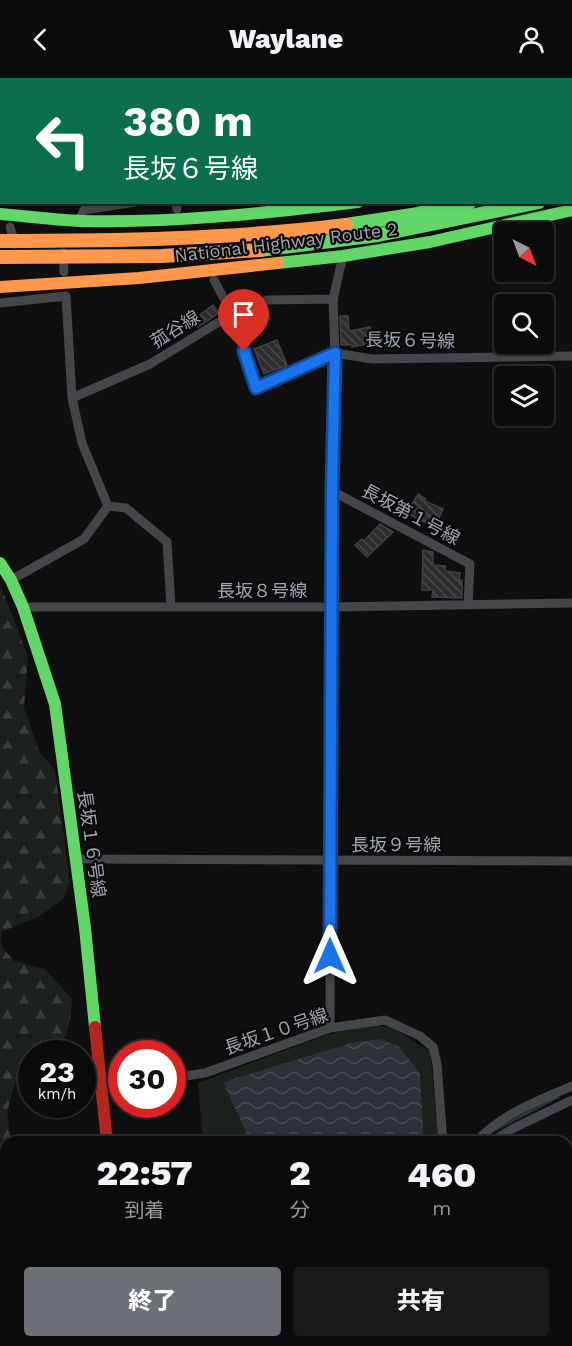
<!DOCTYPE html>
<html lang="ja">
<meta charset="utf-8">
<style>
:root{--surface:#0b0b0c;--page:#19191a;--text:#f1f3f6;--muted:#9a9b9d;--line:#2b2b2d;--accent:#6e7078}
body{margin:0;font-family:"Work Sans","Noto Sans JP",sans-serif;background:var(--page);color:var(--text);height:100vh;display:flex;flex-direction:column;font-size:22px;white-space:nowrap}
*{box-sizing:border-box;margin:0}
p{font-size:20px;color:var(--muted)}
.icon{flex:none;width:33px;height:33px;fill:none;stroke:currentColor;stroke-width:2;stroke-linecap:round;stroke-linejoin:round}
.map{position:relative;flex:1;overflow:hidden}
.details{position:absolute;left:0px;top:1058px;width:573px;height:212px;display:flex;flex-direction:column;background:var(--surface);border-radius:18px 18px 0 0;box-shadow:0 2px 4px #0004,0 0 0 2px var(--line)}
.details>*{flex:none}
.guide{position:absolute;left:0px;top:0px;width:573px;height:126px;box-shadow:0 2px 4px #0004,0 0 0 2px var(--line);background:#0b6e4f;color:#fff;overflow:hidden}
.needle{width:39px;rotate:138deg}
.tools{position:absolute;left:494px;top:144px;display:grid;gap:12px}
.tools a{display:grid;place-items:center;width:60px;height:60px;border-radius:6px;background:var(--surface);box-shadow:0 2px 4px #0004,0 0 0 2px var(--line);font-size:30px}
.speed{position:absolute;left:18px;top:962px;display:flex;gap:12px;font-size:30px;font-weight:700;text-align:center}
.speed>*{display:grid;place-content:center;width:78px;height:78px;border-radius:50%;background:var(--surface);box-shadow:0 2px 4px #0004,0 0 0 2px var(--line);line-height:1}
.speed small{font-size:15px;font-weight:400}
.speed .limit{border:9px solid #d22;background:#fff;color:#111}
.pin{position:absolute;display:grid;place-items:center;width:51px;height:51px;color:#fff;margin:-62px -26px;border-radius:50% 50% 50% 0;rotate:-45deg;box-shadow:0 0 6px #0007}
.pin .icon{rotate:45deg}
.me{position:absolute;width:66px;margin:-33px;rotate:0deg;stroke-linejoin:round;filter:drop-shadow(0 0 4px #0008)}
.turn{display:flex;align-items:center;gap:21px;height:126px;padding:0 24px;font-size:27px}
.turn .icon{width:78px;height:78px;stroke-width:2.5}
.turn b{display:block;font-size:42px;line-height:51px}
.eta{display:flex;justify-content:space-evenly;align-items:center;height:102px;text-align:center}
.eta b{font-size:36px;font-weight:800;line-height:42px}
.action{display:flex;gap:12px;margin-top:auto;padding:12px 24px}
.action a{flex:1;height:69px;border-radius:6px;background:var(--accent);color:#fff;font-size:24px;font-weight:800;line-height:69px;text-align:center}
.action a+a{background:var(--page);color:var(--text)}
header{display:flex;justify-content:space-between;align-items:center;height:78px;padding:0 24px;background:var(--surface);font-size:27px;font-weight:800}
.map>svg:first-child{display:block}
.grass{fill:#1c211d}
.forest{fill:url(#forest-firs)}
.water{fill:url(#water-waves)}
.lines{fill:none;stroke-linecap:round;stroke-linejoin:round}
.stream{stroke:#2b3238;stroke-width:3}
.building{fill:url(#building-back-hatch);stroke:#3f4043;stroke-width:1.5}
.path{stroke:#47474a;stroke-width:2;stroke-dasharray:3 4.5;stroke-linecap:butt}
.street{stroke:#454649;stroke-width:9}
.fast{stroke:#63d668;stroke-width:12}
.slow{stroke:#ff974d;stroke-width:12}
.jam{stroke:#b3261e;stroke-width:12}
.fast-bridge{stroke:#63d668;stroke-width:14}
.slow-bridge{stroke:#ff974d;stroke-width:14}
.route-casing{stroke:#114b97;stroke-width:15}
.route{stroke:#1a73e8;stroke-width:10}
.labels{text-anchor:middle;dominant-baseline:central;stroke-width:4.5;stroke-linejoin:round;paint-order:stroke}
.street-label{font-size:18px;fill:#a1a5b0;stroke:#0a0a0b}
</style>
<header><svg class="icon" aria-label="back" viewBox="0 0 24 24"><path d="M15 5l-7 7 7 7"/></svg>Waylane<svg class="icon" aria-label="person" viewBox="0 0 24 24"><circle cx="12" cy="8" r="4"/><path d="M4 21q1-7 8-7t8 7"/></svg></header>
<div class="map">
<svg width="572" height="1268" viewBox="0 0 572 1268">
<defs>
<pattern id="forest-firs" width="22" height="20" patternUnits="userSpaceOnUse" patternTransform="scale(1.5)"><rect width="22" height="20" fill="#1c211d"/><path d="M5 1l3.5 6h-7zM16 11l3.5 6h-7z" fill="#3a3e3b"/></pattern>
<pattern id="water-waves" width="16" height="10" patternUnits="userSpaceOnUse" patternTransform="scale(1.5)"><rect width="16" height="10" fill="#2b3238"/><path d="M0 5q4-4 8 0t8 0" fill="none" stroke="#474d52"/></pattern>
<pattern id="building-back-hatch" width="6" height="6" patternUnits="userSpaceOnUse" patternTransform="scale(1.5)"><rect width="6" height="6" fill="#2d2d2e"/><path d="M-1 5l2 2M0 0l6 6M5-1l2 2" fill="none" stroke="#48484a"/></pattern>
</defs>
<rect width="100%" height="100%" fill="#0f0f10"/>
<path class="grass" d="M 373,947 L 392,949 L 430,974 L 439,1063 L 424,1063 L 420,995 L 381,961 L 354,964 L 223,1004 L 250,1063 L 203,1063 L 198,1005 L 326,957 Z"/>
<path class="forest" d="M 0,506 L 28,578 L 24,629 L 39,674 L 55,692 L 70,804 L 63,821 L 38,839 L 1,854 L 2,869 L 14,883 L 45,891 L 72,921 C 71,940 69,969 46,975 C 42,976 36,975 32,975 L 31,985 L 16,1001 L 7,1034 L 11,1063 L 6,1064 L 6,1080 L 0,1091 Z"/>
<path class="water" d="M 381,961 L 399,969 L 420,995 L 424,1063 L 250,1063 L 223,1004 L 354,964 Z"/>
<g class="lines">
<path class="stream" d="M 494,1052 L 558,1019
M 0,1156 L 6,1156"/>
</g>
<path class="building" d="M 213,227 L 219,235 L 198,249 L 193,242 Z
M 266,230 L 270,241 L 245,251 L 241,240 Z
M 340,238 L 348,238 L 349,253 L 370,249 L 373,265 L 352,269 L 352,267 L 341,267 Z
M 277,262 L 287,287 L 264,296 L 254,271 Z
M 418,416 L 426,421 L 425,423 L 443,431 L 435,450 L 407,435 Z
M 380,446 L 393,454 L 367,479 L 355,467 L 362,461 L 364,463 Z
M 423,472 L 433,474 L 433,487 L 445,488 L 445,493 L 460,495 L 459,502 L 462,502 L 462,520 L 432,519 L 433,512 L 422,512 Z"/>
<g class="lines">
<path class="path" d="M 0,1153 L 6,1153"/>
<path class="street" d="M 159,2 L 159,0
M 416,2 L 418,0
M 0,34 L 2,34
M 0,105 L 2,111
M 176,124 L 177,131
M 79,143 L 84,132 L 135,124
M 10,149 L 15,166
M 63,175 L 64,194
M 214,202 L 232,236 L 256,310 L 335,275 L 372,281 L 572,278
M 0,225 L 66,218 L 72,320 L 82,365 L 108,428
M 72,320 L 150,286 L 232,236 L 267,222 L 334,221
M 332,413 L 470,486 L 468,527
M 108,428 L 126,430 L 167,464 L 171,529
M 11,502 L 84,461 L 108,428
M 23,529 L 332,529 L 572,525
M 76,781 L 572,783
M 330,950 L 332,413 L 335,275 L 333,221 L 343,178
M 172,1000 L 205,995 L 330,950 L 385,942 L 420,958 L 433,969 L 437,986 L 443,1064
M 102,1011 L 122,1008
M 476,1064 C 501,1036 538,1023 572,1008
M 491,1064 L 514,1050 L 572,1022
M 366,1268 L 366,1263"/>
<path class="fast" d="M 491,2 L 494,0
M 0,136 C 27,138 55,142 83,143 C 175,145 267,135 358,124
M 278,185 L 343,178 L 430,164 L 572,132
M 0,485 L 11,502 L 23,529 L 55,626 L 85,850 L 95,949"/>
<path class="slow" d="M 0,209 L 139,200 L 278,185
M 106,1263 L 106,1268"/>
<path class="jam" d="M 95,949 L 107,1064"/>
<path class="fast-bridge" d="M 346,147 L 412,137 L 470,124
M 260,172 L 378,157 L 539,124"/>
<path class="slow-bridge" d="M 0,163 C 116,163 231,161 346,147
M 0,179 L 162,178 L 260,172"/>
</g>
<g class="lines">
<defs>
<path id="route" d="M 244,273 L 256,310 L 335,275 L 332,413 L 330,878"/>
</defs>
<use href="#route" class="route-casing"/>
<use href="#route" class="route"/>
</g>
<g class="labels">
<g class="street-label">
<text transform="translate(286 164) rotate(-7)">National Highway Route 2</text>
<text transform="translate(175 251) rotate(-32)">菰谷線</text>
<text transform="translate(410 262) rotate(1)">長坂６号線</text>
<text transform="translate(411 436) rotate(28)">長坂第１号線</text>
<text x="262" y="512">長坂８号線</text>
<text transform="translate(92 766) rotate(82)">長坂１６号線</text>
<text x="396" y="766">長坂９号線</text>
<text transform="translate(276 953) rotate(-19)">長坂１０号線</text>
</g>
</g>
</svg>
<div class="tools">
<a><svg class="needle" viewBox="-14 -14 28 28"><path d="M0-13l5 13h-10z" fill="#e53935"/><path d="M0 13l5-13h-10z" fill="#9a9b9d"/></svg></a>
<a><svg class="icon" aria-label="search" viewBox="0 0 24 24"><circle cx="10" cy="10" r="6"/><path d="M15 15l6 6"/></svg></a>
<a><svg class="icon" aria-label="layers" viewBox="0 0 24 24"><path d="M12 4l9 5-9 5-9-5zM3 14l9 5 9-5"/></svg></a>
</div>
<div class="speed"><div>23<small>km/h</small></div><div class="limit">30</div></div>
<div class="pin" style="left:244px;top:273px;background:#d93025"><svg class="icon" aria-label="arrive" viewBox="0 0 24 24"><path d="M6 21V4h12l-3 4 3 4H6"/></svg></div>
<svg class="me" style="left:330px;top:878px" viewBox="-20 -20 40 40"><path d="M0-17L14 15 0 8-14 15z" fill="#1a73e8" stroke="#fff" stroke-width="4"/></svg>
<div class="guide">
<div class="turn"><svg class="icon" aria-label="left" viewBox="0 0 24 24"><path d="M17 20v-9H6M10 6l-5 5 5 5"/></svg><div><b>380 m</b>長坂６号線</div></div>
</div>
<section class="details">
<div class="eta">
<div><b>22:57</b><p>到着</p></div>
<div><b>2</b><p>分</p></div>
<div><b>460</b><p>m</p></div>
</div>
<div class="action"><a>終了</a><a>共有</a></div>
</section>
</div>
